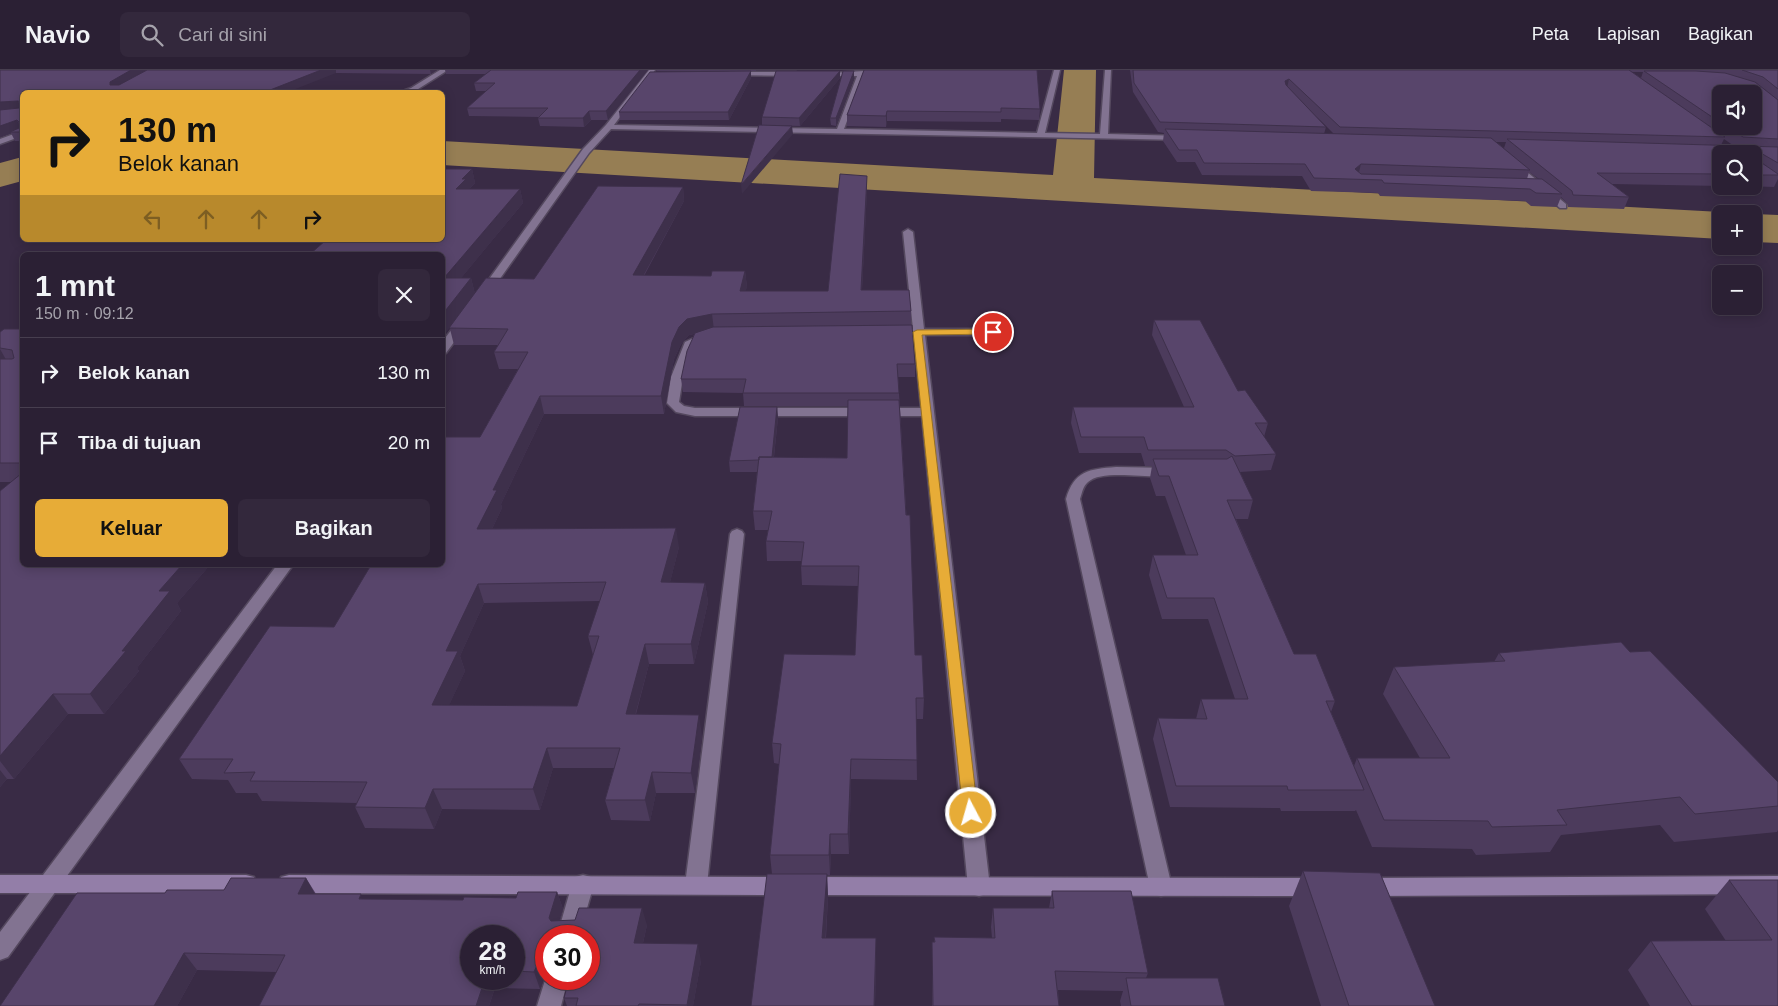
<!DOCTYPE html>
<html lang="id">
<meta charset="utf-8">
<style>
:root{--surface:#2b2034;--page:#33283c;--text:#f1f3f6;--muted:#a6a3ac;--line:#473e4f;--accent:#e7ac37}
body{margin:0;font-family:Arial,sans-serif;background:var(--page);color:var(--text);height:100vh;display:flex;flex-direction:column;font-size:19px;white-space:nowrap}
*{box-sizing:border-box;margin:0}
p{font-size:16px;color:var(--muted)}
.icon{flex:none;width:28px;height:28px;fill:none;stroke:currentColor;stroke-width:2;stroke-linecap:round;stroke-linejoin:round}
.map{position:relative;flex:1;overflow:hidden}
.side{position:absolute;left:20px;top:182px;width:425px;height:315px;display:flex;flex-direction:column;background:var(--surface);border-radius:8px;box-shadow:0 2px 12px #0003,0 0 0 1px var(--line)}
.side>*{flex:none}
.hud{position:absolute;left:20px;top:20px;width:425px;height:152px;border-radius:8px;box-shadow:0 2px 12px #0003,0 0 0 1px var(--line);background:#e7ac37;color:#111;overflow:hidden}
.controls{position:absolute;left:1712px;top:15px;display:grid;gap:10px}
.controls a{display:grid;place-items:center;width:50px;height:50px;border-radius:8px;background:var(--surface);box-shadow:0 2px 12px #0003,0 0 0 1px var(--line);font-size:25px}
.speed{position:absolute;left:460px;top:855px;display:flex;gap:10px;font-size:25px;font-weight:700;text-align:center}
.speed>*{display:grid;place-content:center;width:65px;height:65px;border-radius:50%;background:var(--surface);box-shadow:0 2px 12px #0003,0 0 0 1px var(--line);line-height:1}
.speed small{font-size:12px;font-weight:400}
.speed .limit{border:8px solid #d22;background:#fff;color:#111}
.pin{position:absolute;display:grid;place-items:center;width:42px;height:42px;color:#fff;margin:-21px;border:2px solid #fff;border-radius:50%;box-shadow:0 1px 5px #0007}
.me{position:absolute;width:55px;margin:-28px;rotate:354deg;stroke-linejoin:round;filter:drop-shadow(0 0 4px #0008)}
.turn{display:flex;align-items:center;gap:18px;height:105px;padding:0 15px;font-size:22px}
.turn .icon{width:65px;height:65px;stroke-width:2.5}
.turn b{display:block;font-size:35px;line-height:42px}
.lanes{display:flex;align-items:center;height:48px;padding:0 15px;background:#0003;justify-content:center;gap:25px;direction:ltr}
.lanes .off{opacity:.35}
.round{display:grid;place-items:center;flex:none;width:52px;height:52px;border-radius:8px;background:var(--page)}
.overview{display:flex;align-items:center;justify-content:space-between;height:85px;padding:0 15px}
h1{font-size:30px;font-weight:600;line-height:38px}
.button{display:flex;gap:10px;margin-top:auto;padding:10px 15px}
.button a{flex:1;height:58px;border-radius:8px;background:var(--accent);color:#111;font-size:20px;font-weight:600;line-height:58px;text-align:center}
.button a+a{background:var(--page);color:var(--text)}
ul{padding:0;list-style:none}
li{display:flex;align-items:center;gap:15px;height:70px;padding:0 15px;border-top:1px solid var(--line)}
li div{flex:1}
li b{display:block;font-size:19px}
li em{font-style:normal}
header{display:flex;align-items:center;gap:30px;box-sizing:border-box;height:70px;padding:0 25px;background:var(--surface);border-bottom:1px solid var(--line)}
header strong{font-size:24px}
nav{display:flex;gap:28px;margin-inline-start:auto;font-size:18px}
.search{width:350px;height:45px;background:var(--page);display:flex;align-items:center;gap:12px;box-sizing:border-box;padding:0 18px;border-radius:8px;color:var(--muted);font-size:19px}
.map>svg:first-child{display:block}
.lines{fill:none;stroke-linecap:round;stroke-linejoin:round}
.river{fill:#967e54;fill-rule:evenodd}
.street-casing{stroke:#54485e;stroke-width:3}
.secondary-casing{stroke:#54485e;stroke-width:3}
.street{fill:#827391;fill-rule:evenodd}
.secondary{fill:#937ea8;fill-rule:evenodd}
.wall{fill:#4c3b5c;fill-rule:evenodd}
.shaded-wall{fill:#3e304b}
.building{fill:#58456b;stroke:#3e304b;fill-rule:evenodd}
.route{fill:#e7ac37;stroke:#967024}
</style>
<header>
<strong>Navio</strong>
<div class="search"><svg class="icon" aria-label="search" viewBox="0 0 24 24"><circle cx="10" cy="10" r="6"/><path d="M15 15l6 6"/></svg>Cari di sini</div>
<nav><a>Peta</a><a>Lapisan</a><a>Bagikan</a></nav>
</header>
<div class="map">
<svg width="1778" height="936" viewBox="0 0 1778 936">
<rect width="100%" height="100%" fill="#392b45"/>
<g class="lines">
<path class="river" d="M 1064,0 L 1096,0 L 1094,108 L 1721,142 L 1726,144 L 1721,144 L 1721,169 L 442,95 L 442,71 L 1053,105 Z
M 22,87 L 22,111 L 0,117 L 0,93 Z
M 1754,144 L 1778,145 L 1778,173 L 1754,172 Z"/>
<defs>
<path id="street" d="M 440,0 L 448,0 L 415,21 L 400,22 L 411,18 Z
M 649,0 L 655,0 L 614,55 L 837,59 L 857,6 L 834,6 L 831,4 L 832,3 L 880,0 L 864,5 L 844,59 L 1037,63 L 1054,0 L 1060,0 L 1045,63 L 1100,64 L 1105,0 L 1111,0 L 1108,64 L 1184,66 L 1188,68 L 1184,70 L 611,59 L 589,83 L 487,227 L 479,227 L 478,225 L 479,223 L 583,79 L 606,55 Z
M 731,2 L 796,2 L 799,4 L 796,6 L 729,5 L 728,4 Z
M 22,61 L 22,66 L 0,74 L 0,69 Z
M 1509,92 L 1515,92 L 1566,134 L 1566,138 L 1560,138 L 1509,96 Z
M 908,159 L 913,162 L 924,259 L 993,259 L 999,262 L 993,265 L 925,265 L 990,817 L 987,824 L 979,826 L 971,824 L 968,817 L 922,346 L 695,346 L 676,342 L 667,333 L 671,307 L 685,272 L 696,267 L 702,270 L 696,274 L 683,307 L 679,332 L 684,336 L 695,338 L 921,338 L 914,265 L 904,264 L 902,262 L 904,260 L 913,259 L 903,162 Z
M 463,249 L 469,252 L 446,283 L 442,284 L 442,272 L 459,250 Z
M 1116,397 L 1172,398 L 1179,402 C 1169,414 1105,396 1088,412 C 1083,416 1082,423 1080,429 L 1172,817 L 1169,824 L 1161,826 L 1153,824 L 1150,817 L 1066,429 C 1074,401 1089,399 1116,397 Z
M 737,459 L 742,461 L 744,464 L 707,815 L 704,822 L 696,824 L 688,822 L 685,815 L 730,464 L 732,461 Z
M 277,495 L 293,495 L 8,887 L 0,890 L 0,862 Z
M 583,805 L 591,807 L 594,814 L 579,866 L 557,866 L 572,814 L 575,807 Z
M 546,907 L 568,909 L 561,936 L 537,936 Z"/>
<path id="secondary" d="M 0,805 L 246,805 L 254,807 L 257,814 L 254,821 L 246,823 L 0,823 Z
M 289,805 L 786,807 L 794,809 L 797,816 L 794,823 L 786,825 L 289,823 L 281,821 L 278,814 L 281,807 Z
M 1778,806 L 1778,824 L 1366,826 L 1358,824 L 1355,817 L 1358,810 L 1366,808 Z
M 809,807 L 1316,808 L 1324,810 L 1327,817 L 1324,824 L 1316,826 L 809,825 L 801,823 L 798,816 L 801,809 Z"/>
</defs>
<use href="#street" class="street-casing"/>
<use href="#secondary" class="secondary-casing"/>
<use href="#street" class="street"/>
<use href="#secondary" class="secondary"/>
</g>
<path class="wall" d="M 0,0 L 437,0 L 431,4 L 336,3 L 22,22 L 22,71 L 15,71 L 11,63 L 0,67 Z
M 445,0 L 648,0 L 608,50 L 591,50 L 584,57 L 540,56 L 538,48 L 539,47 L 469,46 L 467,38 L 486,21 L 476,21 L 474,13 L 486,4 L 446,4 Z
M 656,0 L 756,0 L 756,1 L 657,1 Z
M 864,0 L 1040,39 L 1039,50 L 1001,49 L 1001,52 L 887,51 L 886,57 L 847,56 L 847,45 Z
M 1130,0 L 1778,0 L 1778,109 L 1774,117 L 1744,116 L 1754,116 L 1754,84 L 1721,84 L 1721,116 L 1612,114 L 1629,127 L 1624,139 L 1568,137 L 1567,133 L 1561,127 L 1557,137 L 1531,136 L 1525,131 L 1380,126 L 1378,123 L 1311,121 L 1302,106 L 1202,105 L 1195,92 L 1177,92 L 1163,71 L 1164,63 L 1158,62 L 1133,22 ZM 1632,2 L 1643,2 L 1641,8 ZM 1721,24 L 1754,56 L 1721,56 ZM 1316,46 L 1334,64 L 1324,64 L 1326,57 ZM 1724,69 L 1734,76 L 1721,75 ZM 1496,72 L 1506,72 L 1504,78 ZM 1529,102 L 1539,109 L 1527,109 Z
M 751,1 L 751,8 L 729,50 L 620,50 L 619,42 Z
M 840,1 L 840,8 L 800,56 L 762,55 L 762,47 Z
M 854,8 L 836,56 L 831,55 L 830,48 Z
M 472,99 L 475,113 L 469,119 L 520,119 L 523,133 L 461,208 L 471,208 L 475,224 L 534,209 L 683,117 L 684,131 L 644,206 L 711,206 L 745,201 L 747,217 L 745,221 L 828,221 L 867,120 L 862,220 L 911,241 L 911,255 L 915,294 L 915,307 L 898,307 L 915,585 L 924,628 L 923,649 L 916,649 L 917,710 L 851,709 L 849,784 L 831,784 L 830,805 L 827,805 L 828,827 L 826,868 L 876,868 L 876,891 L 875,936 L 772,804 L 770,785 L 779,694 L 774,693 L 772,673 L 855,585 L 858,516 L 802,515 L 801,496 L 801,491 L 767,491 L 766,471 L 768,460 L 755,460 L 753,441 L 757,402 L 730,402 L 729,391 L 777,337 L 778,348 L 774,387 L 847,388 L 848,336 L 744,336 L 743,323 L 683,322 L 681,309 L 694,264 L 689,265 L 681,274 L 674,289 L 664,344 L 544,344 L 501,434 L 502,438 L 492,459 L 679,477 L 670,512 L 705,513 L 708,532 L 694,594 L 649,594 L 636,644 L 702,665 L 695,723 L 656,723 L 650,751 L 611,750 L 605,730 L 614,698 L 553,698 L 540,740 L 442,739 L 434,759 L 365,758 L 355,737 L 357,733 L 262,731 L 257,723 L 236,723 L 228,710 L 192,709 L 179,689 L 334,557 L 480,367 L 518,299 L 499,299 L 494,282 L 498,275 L 454,275 L 450,259 ZM 600,531 L 588,566 L 593,585 L 577,636 L 449,635 L 465,601 L 460,586 L 484,533 Z
M 1154,250 L 1238,321 L 1268,353 L 1264,367 L 1276,384 L 1271,400 L 1240,402 L 1253,430 L 1248,449 L 1236,449 L 1294,584 L 1335,631 L 1331,642 L 1354,696 L 1357,688 L 1420,688 L 1383,624 L 1394,597 L 1494,592 L 1499,583 L 1630,582 L 1778,712 L 1778,760 L 1777,762 L 1674,772 L 1660,755 L 1561,765 L 1550,782 L 1476,785 L 1472,779 L 1372,777 L 1356,740 L 1355,741 L 1281,741 L 1280,738 L 1170,737 L 1153,669 L 1158,648 L 1196,649 L 1201,629 L 1235,629 L 1208,549 L 1162,549 L 1149,505 L 1153,485 L 1186,485 L 1165,426 L 1156,426 L 1150,408 L 1152,396 L 1145,396 L 1141,383 L 1079,383 L 1071,353 L 1073,337 L 1184,337 L 1152,265 Z
M 22,259 L 22,495 L 210,495 L 177,533 L 181,541 L 137,598 L 139,601 L 104,644 L 68,644 L 14,709 L 7,709 L 0,717 L 0,421 L 11,412 L 0,412 L 0,262 Z
M 1303,801 L 1435,936 L 1321,936 L 1289,836 Z
M 306,808 L 316,824 L 363,829 L 463,830 L 516,828 L 557,822 L 563,839 L 560,851 L 647,855 L 643,873 L 701,891 L 693,936 L 567,936 L 564,928 L 567,918 L 564,909 L 589,909 L 546,866 L 546,905 L 540,919 L 495,918 L 489,936 L 259,936 L 277,902 L 197,900 L 177,936 L 0,936 L 165,823 L 224,820 ZM 514,866 L 514,909 L 471,909 Z
M 1729,810 L 1778,810 L 1778,936 L 1650,936 L 1628,900 L 1651,871 L 1726,871 L 1705,839 Z
M 1052,821 L 1148,903 L 1146,908 L 1225,936 L 1121,936 L 1120,931 L 1123,921 L 1058,920 L 1059,936 L 932,936 L 932,872 L 934,872 L 934,867 L 992,868 L 991,857 L 993,838 L 1049,838 Z"/>
<path class="shaded-wall" d="M 131,0 L 148,0 L 114,20 L 110,15 L 110,12 Z
M 321,0 L 336,0 L 336,3 L 288,22 L 265,22 Z
M 430,0 L 437,0 L 431,4 Z
M 640,0 L 648,0 L 608,50 L 606,41 Z
M 751,1 L 751,8 L 729,50 L 728,42 Z
M 840,1 L 840,8 L 800,56 L 799,48 Z
M 854,1 L 854,8 L 836,56 L 836,48 Z
M 1289,9 L 1287,18 L 1283,21 L 1285,11 Z
M 18,31 L 22,39 L 0,41 L 0,32 Z
M 589,41 L 591,50 L 584,57 L 583,48 Z
M 887,41 L 887,51 L 886,57 L 886,46 Z
M 17,50 L 21,59 L 10,62 L 11,63 L 0,67 L 0,56 Z
M 792,56 L 793,64 L 742,124 L 741,115 Z
M 1361,94 L 1358,106 L 1355,99 Z
M 472,99 L 475,113 L 469,119 L 456,119 L 462,109 Z
M 867,106 L 867,120 L 861,237 L 861,220 Z
M 683,117 L 684,131 L 635,221 L 633,205 Z
M 520,119 L 523,133 L 448,224 L 444,208 Z
M 745,201 L 747,217 L 741,237 L 740,221 Z
M 471,208 L 475,224 L 442,268 L 442,245 Z
M 712,244 L 714,260 L 689,265 L 681,274 L 674,289 L 664,344 L 661,326 L 672,272 L 679,257 L 687,249 Z
M 0,279 L 9,295 L 0,299 Z
M 540,326 L 544,344 L 501,434 L 502,438 L 483,478 L 477,459 L 493,420 Z
M 777,337 L 778,348 L 772,402 L 771,390 Z
M 676,458 L 679,477 L 665,532 L 661,512 Z
M 182,495 L 210,495 L 177,533 L 181,541 L 137,598 L 139,601 L 104,644 L 90,624 L 159,521 Z
M 705,513 L 708,532 L 694,594 L 691,574 Z
M 478,514 L 484,533 L 460,586 L 465,601 L 440,655 L 432,635 L 446,581 Z
M 645,574 L 649,594 L 630,664 L 626,644 Z
M 53,624 L 68,644 L 14,709 L 0,691 L 0,686 Z
M 699,645 L 702,665 L 695,723 L 691,703 Z
M 547,678 L 553,698 L 540,740 L 533,719 Z
M 851,689 L 851,709 L 849,784 L 848,764 Z
M 0,700 L 7,709 L 0,717 Z
M 652,702 L 656,723 L 650,751 L 645,730 Z
M 433,719 L 442,739 L 434,759 L 425,738 Z
M 830,764 L 831,784 L 830,805 L 829,785 Z
M 827,804 L 828,827 L 824,891 L 822,868 Z
M 306,808 L 316,826 L 298,824 Z
M 557,822 L 563,839 L 555,865 L 549,848 Z
M 642,838 L 647,855 L 639,890 L 634,873 Z
M 876,868 L 876,891 L 875,936 L 874,936 Z
M 698,874 L 701,891 L 693,936 L 687,936 Z
M 184,883 L 197,900 L 177,936 L 154,936 Z
M 540,888 L 546,905 L 540,919 L 534,902 Z
M 485,909 L 491,909 L 495,918 L 489,936 L 476,936 Z"/>
<path class="building" d="M 0,0 L 131,0 L 110,12 L 110,15 L 119,15 L 147,0 L 321,0 L 265,22 L 22,22 L 22,62 L 10,62 L 19,58 L 19,52 L 17,50 L 0,56 L 0,40 L 19,38 L 20,32 L 18,31 L 0,32 Z
M 491,0 L 640,0 L 606,41 L 589,41 L 583,48 L 538,48 L 548,38 L 467,38 L 495,13 L 474,13 Z
M 864,0 L 1037,0 L 1040,39 L 1001,38 L 1001,42 L 887,41 L 886,46 L 847,45 Z
M 1133,0 L 1629,0 L 1725,67 L 1340,57 L 1289,9 L 1285,11 L 1286,15 L 1326,57 L 1160,52 L 1134,13 Z
M 1742,0 L 1778,0 L 1778,19 L 1763,7 Z
M 751,1 L 728,42 L 619,42 L 650,2 Z
M 776,1 L 840,1 L 799,48 L 762,47 Z
M 843,1 L 854,1 L 836,48 L 830,48 Z
M 1644,1 L 1696,1 L 1725,3 L 1755,12 L 1778,30 L 1778,69 L 1743,67 L 1726,56 L 1754,56 L 1754,24 L 1721,24 L 1721,53 Z
M 759,55 L 792,56 L 741,115 Z
M 1165,59 L 1491,68 L 1530,100 L 1361,94 L 1355,99 L 1361,104 L 1542,109 L 1562,124 L 1536,123 L 1530,119 L 1384,113 L 1382,110 L 1314,108 L 1305,94 L 1204,93 L 1197,80 L 1179,80 Z
M 1507,69 L 1778,77 L 1778,93 L 1759,82 L 1759,91 L 1778,104 L 1778,105 L 1754,105 L 1754,84 L 1721,84 L 1721,104 L 1597,103 L 1629,127 L 1573,125 L 1572,121 Z
M 442,99 L 472,99 L 462,109 L 466,109 L 456,119 L 520,119 L 444,208 L 471,208 L 442,245 L 442,185 L 309,185 L 326,170 L 442,170 Z
M 840,104 L 867,106 L 861,220 L 909,220 L 911,241 L 712,244 L 687,249 L 679,257 L 672,272 L 661,326 L 540,326 L 493,420 L 497,420 L 477,459 L 676,458 L 661,512 L 705,513 L 691,574 L 645,574 L 626,644 L 699,645 L 691,703 L 652,702 L 645,730 L 605,730 L 620,678 L 547,678 L 533,719 L 433,719 L 425,738 L 355,737 L 367,712 L 250,711 L 255,702 L 224,703 L 233,689 L 179,689 L 270,556 L 334,557 L 371,495 L 442,495 L 442,367 L 480,367 L 528,282 L 494,282 L 508,259 L 449,258 L 486,208 L 534,209 L 598,116 L 683,117 L 633,205 L 711,206 L 712,201 L 745,201 L 740,221 L 828,221 ZM 606,512 L 588,566 L 599,566 L 577,636 L 432,635 L 458,581 L 446,581 L 478,514 Z
M 1154,250 L 1200,250 L 1238,321 L 1245,320 L 1268,353 L 1255,353 L 1276,384 L 1235,386 L 1226,380 L 1148,380 L 1144,367 L 1081,367 L 1073,337 L 1194,337 Z
M 912,255 L 915,294 L 897,294 L 899,323 L 743,323 L 746,309 L 681,309 L 687,281 L 695,263 L 713,257 Z
M 4,259 L 22,259 L 22,393 L 0,393 L 0,289 L 12,289 L 14,288 L 12,280 L 0,278 L 0,262 Z
M 848,330 L 899,330 L 906,445 L 910,445 L 915,585 L 922,585 L 924,628 L 916,628 L 917,690 L 851,689 L 848,764 L 830,764 L 829,785 L 770,785 L 781,674 L 772,673 L 784,584 L 855,585 L 859,496 L 801,496 L 804,472 L 766,471 L 772,441 L 753,441 L 759,387 L 847,388 Z
M 740,337 L 777,337 L 772,387 L 759,387 L 759,390 L 729,391 Z
M 1232,386 L 1253,430 L 1227,430 L 1294,584 L 1316,584 L 1335,631 L 1326,631 L 1364,720 L 1288,720 L 1287,716 L 1176,716 L 1158,648 L 1207,649 L 1201,629 L 1248,629 L 1214,528 L 1167,528 L 1153,485 L 1198,485 L 1169,406 L 1159,406 L 1153,389 L 1227,389 Z
M 22,403 L 22,495 L 182,495 L 159,521 L 170,521 L 122,581 L 126,581 L 90,624 L 53,624 L 0,686 L 0,421 Z
M 1621,572 L 1630,582 L 1650,581 L 1778,712 L 1778,736 L 1695,744 L 1680,727 L 1557,740 L 1567,755 L 1492,757 L 1488,751 L 1384,750 L 1357,688 L 1450,688 L 1394,597 L 1505,591 L 1499,583 Z
M 1303,801 L 1380,803 L 1435,936 L 1349,936 Z
M 767,804 L 827,804 L 822,868 L 876,868 L 874,936 L 751,936 Z
M 231,808 L 306,808 L 298,824 L 361,824 L 359,829 L 463,830 L 464,827 L 516,828 L 518,822 L 557,822 L 549,848 L 551,851 L 575,850 L 579,838 L 642,838 L 634,873 L 698,874 L 687,935 L 639,934 L 638,936 L 576,936 L 578,928 L 564,928 L 569,909 L 589,909 L 589,866 L 546,866 L 546,889 L 540,888 L 534,902 L 514,901 L 514,866 L 471,866 L 471,909 L 485,909 L 476,936 L 259,936 L 285,885 L 184,883 L 154,936 L 0,936 L 77,823 L 165,823 L 167,820 L 224,820 Z
M 1729,810 L 1778,810 L 1778,936 L 1692,936 L 1651,871 L 1772,870 Z
M 1052,821 L 1131,821 L 1148,903 L 1055,901 L 1059,936 L 933,936 L 932,872 L 935,872 L 934,867 L 995,868 L 993,838 L 1054,838 Z
M 1126,908 L 1218,908 L 1225,936 L 1131,936 Z"/>
<path class="route" d="M 993,259 L 996,260 L 996,264 L 922,265 L 978,743 L 976,748 L 971,749 L 966,748 L 963,743 L 913,262 L 917,260 Z"/>
</svg>
<div class="controls">
<a><svg class="icon" aria-label="sound" viewBox="0 0 24 24"><path d="M4 9h4l5-4v14l-5-4H4zM17 9q2 3 0 6"/></svg></a>
<a><svg class="icon" aria-label="search" viewBox="0 0 24 24"><circle cx="10" cy="10" r="6"/><path d="M15 15l6 6"/></svg></a>
<a>+</a>
<a>−</a>
</div>
<div class="speed"><div>28<small>km/h</small></div><div class="limit">30</div></div>
<div class="pin" style="left:993px;top:262px;background:#d93025"><svg class="icon" aria-label="arrive" viewBox="0 0 24 24"><path d="M6 21V4h12l-3 4 3 4H6"/></svg></div>
<svg class="me" style="left:971px;top:743px" viewBox="-20 -20 40 40"><circle r="17" fill="#e7ac37" stroke="#fff" stroke-width="3"/><path d="M0-11L8 9 0 5-8 9z" fill="#fff"/></svg>
<div class="hud">
<div class="turn"><svg class="icon" aria-label="right" viewBox="0 0 24 24"><path d="M7 20v-9h11M14 6l5 5-5 5"/></svg><div><b>130 m</b>Belok kanan</div></div>
<div class="lanes"><svg class="icon off" aria-label="left" viewBox="0 0 24 24"><path d="M17 20v-9H6M10 6l-5 5 5 5"/></svg><svg class="icon off" aria-label="ahead" viewBox="0 0 24 24"><path d="M12 20V5M6 11l6-6 6 6"/></svg><svg class="icon off" aria-label="ahead" viewBox="0 0 24 24"><path d="M12 20V5M6 11l6-6 6 6"/></svg><svg class="icon" aria-label="right" viewBox="0 0 24 24"><path d="M7 20v-9h11M14 6l5 5-5 5"/></svg></div>
</div>
<section class="side">
<div class="overview"><div><h1>1 mnt</h1><p>150 m · 09:12</p></div><a class="round"><svg class="icon" aria-label="close" viewBox="0 0 24 24"><path d="M6 6l12 12M18 6L6 18"/></svg></a></div>
<ul>
<li><svg class="icon" aria-label="right" viewBox="0 0 24 24"><path d="M7 20v-9h11M14 6l5 5-5 5"/></svg><div><b>Belok kanan</b></div><em>130 m</em></li>
<li><svg class="icon" aria-label="arrive" viewBox="0 0 24 24"><path d="M6 21V4h12l-3 4 3 4H6"/></svg><div><b>Tiba di tujuan</b></div><em>20 m</em></li>
</ul>
<div class="button"><a>Keluar</a><a>Bagikan</a></div>
</section>
</div>
